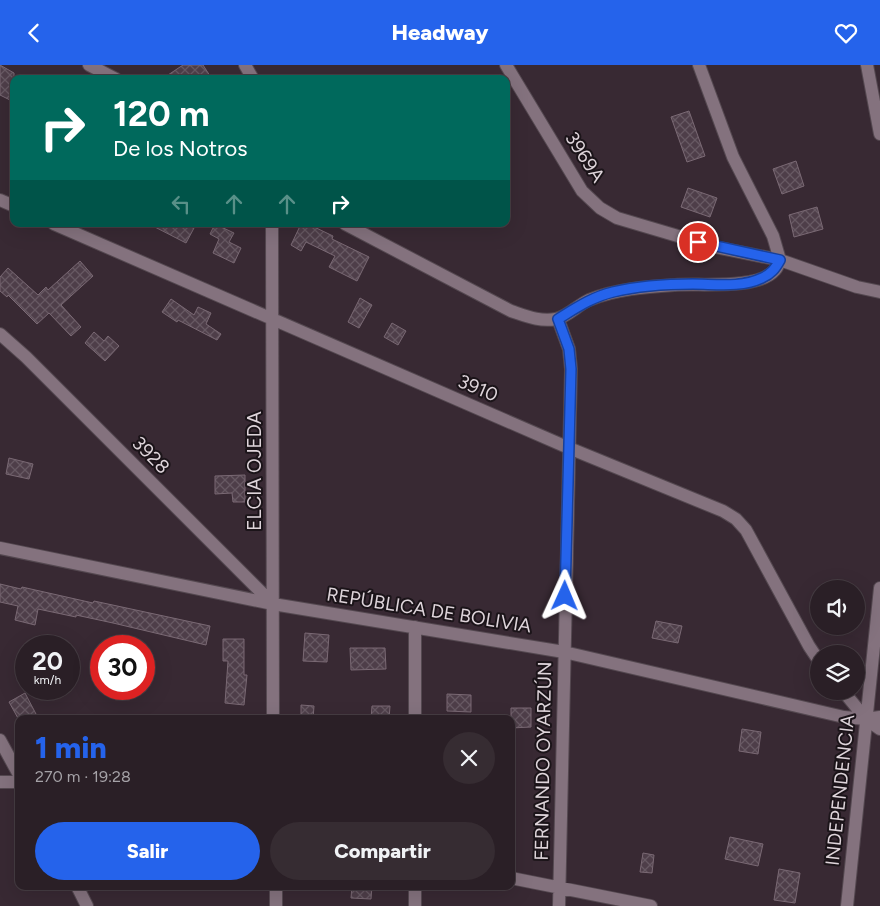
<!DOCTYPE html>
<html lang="es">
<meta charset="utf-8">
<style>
:root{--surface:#2a1f26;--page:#362c32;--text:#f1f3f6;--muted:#a5a2a7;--line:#463d43;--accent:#2563eb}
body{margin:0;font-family:Figtree,sans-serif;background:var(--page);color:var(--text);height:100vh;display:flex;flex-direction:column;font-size:19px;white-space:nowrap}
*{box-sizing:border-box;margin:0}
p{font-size:16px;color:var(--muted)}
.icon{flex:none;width:28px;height:28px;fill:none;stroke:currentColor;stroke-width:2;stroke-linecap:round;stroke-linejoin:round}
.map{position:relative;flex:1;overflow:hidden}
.panel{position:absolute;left:15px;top:650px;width:500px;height:175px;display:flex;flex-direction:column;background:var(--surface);border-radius:10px;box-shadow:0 5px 20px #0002,0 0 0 1px var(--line)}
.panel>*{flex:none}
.hud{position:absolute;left:10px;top:10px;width:500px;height:152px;border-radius:10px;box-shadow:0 5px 20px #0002,0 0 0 1px var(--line);background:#00695c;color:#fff;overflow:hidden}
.buttons{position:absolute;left:810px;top:515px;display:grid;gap:10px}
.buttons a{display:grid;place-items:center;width:55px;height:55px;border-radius:50%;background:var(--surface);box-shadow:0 5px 20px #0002,0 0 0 1px var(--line);font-size:25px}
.speed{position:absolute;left:15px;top:570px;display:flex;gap:10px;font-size:25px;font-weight:700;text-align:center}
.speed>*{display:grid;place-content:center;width:65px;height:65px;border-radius:50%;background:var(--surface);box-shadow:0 5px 20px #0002,0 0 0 1px var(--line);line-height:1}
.speed small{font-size:12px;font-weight:400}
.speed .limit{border:8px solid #d22;background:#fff;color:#111}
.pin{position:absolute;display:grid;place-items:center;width:42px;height:42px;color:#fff;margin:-21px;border:2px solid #fff;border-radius:50%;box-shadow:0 1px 5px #0007}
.me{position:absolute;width:55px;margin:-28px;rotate:1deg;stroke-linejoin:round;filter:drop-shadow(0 0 4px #0008)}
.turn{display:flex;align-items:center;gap:18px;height:105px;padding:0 20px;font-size:22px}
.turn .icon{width:65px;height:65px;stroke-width:2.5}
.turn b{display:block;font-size:35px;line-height:42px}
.lanes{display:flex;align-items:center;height:48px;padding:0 20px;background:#0003;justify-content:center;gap:25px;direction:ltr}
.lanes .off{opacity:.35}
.round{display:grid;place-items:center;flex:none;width:52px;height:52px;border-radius:26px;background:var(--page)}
.summary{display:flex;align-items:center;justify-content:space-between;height:85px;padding:0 20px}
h1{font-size:30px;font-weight:800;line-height:38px;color:var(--accent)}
.primary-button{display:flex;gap:10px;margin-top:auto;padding:10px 20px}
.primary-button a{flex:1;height:58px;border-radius:30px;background:var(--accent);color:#fff;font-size:20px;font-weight:800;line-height:58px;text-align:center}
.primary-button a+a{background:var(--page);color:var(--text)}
header{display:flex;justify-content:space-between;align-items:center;height:65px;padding:0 20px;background:var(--accent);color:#fff;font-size:22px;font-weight:800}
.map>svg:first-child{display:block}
.building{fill:url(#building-cross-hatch);stroke:#7a6974}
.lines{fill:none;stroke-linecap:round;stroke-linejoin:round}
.minor-casing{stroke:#544850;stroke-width:14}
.tertiary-casing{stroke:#544850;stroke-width:14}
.minor{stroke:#84727e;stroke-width:12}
.tertiary{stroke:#84727e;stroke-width:12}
.route-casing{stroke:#184099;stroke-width:12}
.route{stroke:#2563eb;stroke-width:9}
.labels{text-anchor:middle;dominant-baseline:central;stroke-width:4;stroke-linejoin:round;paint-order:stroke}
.street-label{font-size:19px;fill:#ded4da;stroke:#1b1419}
</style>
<header><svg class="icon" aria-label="back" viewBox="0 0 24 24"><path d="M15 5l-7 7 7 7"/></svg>Headway<svg class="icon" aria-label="heart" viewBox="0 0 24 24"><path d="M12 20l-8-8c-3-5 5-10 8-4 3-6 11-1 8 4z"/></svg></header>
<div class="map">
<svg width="880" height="841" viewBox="0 0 880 841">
<defs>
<pattern id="building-cross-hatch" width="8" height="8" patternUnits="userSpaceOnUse" patternTransform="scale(1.25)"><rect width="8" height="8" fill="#4e3e49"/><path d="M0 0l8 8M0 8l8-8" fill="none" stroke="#675963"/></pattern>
</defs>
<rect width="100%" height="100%" fill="#382933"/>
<path class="building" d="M 0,0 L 14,8 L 14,37 L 0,30 Z
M 183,0 L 203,0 L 212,14 L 162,14 Z
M 689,46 L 705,91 L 687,97 L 671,52 Z
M 796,96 L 804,121 L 782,129 L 773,104 Z
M 688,123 L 717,133 L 710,152 L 681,142 Z
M 817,142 L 823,164 L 794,172 L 789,150 Z
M 149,159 L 186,159 L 194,163 L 186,178 Z
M 215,159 L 234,168 L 229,177 L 241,183 L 234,198 L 213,188 L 219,174 L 210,169 Z
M 301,159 L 308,159 L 333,171 L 332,174 L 369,192 L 357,216 L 329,202 L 335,191 L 306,177 L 301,186 L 291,180 Z
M 80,196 L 93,211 L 61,240 L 81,262 L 71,271 L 49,248 L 37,259 L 8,230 L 7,232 L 0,226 L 0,212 L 8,203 L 38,230 L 46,222 L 48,225 Z
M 360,233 L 372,240 L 359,263 L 348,257 Z
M 171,234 L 194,250 L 198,242 L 211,248 L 206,259 L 221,269 L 217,275 L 178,255 L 177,257 L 162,247 Z
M 392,258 L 406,266 L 398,280 L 384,272 Z
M 94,267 L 104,276 L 108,271 L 119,281 L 105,296 L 85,278 Z
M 9,393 L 33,399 L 29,414 L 6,409 Z
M 245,410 L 245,437 L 233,437 L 232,428 L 215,429 L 215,411 Z
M 0,519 L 21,524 L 22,522 L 93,538 L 94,536 L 210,561 L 206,580 L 113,558 L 76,550 L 76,552 L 38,544 L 35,560 L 15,555 L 18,541 L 0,537 Z
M 656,556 L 682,561 L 678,578 L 652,573 Z
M 305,568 L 329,570 L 327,597 L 303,596 Z
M 223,574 L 244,574 L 244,610 L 247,610 L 244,640 L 225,638 L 228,596 L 223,596 Z
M 350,583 L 385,583 L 386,604 L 351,605 Z
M 25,628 L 36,649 L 27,654 L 19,655 L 9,637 Z
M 447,629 L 471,630 L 471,647 L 447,646 Z
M 301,640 L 314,641 L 313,654 L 301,654 Z
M 372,641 L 390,641 L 389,654 L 371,654 Z
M 511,643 L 531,643 L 531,662 L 511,663 Z
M 742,664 L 761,667 L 758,689 L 739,686 Z
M 730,772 L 763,779 L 758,801 L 725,794 Z
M 643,788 L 654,790 L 652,808 L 640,807 Z
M 779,804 L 800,808 L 795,838 L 774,835 Z
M 352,821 L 372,821 L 371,834 L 351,833 Z"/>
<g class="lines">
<defs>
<path id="minor" d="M 89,0 L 116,14
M 245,0 L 253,14
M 506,0 L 582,126 L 600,143 L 617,153 L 715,182 L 780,195 L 773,171 L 733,92 L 699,0
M 867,0 L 880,69
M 0,135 L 14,141
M 54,159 L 569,383 L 723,446 L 736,454 L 746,465 L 809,581 L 819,596
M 272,159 L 273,654
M 345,159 L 511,246 C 526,251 540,257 556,254 C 567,252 578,240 589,235 C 616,224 646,222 675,220 C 700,218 758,225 775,205 C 777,203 779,198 780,195 L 857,222 L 880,227
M 558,254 L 569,284 L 571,304 L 559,841
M 0,269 L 26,292 L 273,539
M 0,483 L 273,539 L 564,587 L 844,652 L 866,654 L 880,652
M 843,626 L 866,654 L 880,664
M 415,654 L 415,562
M 0,717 L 19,717
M 511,813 L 651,841
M 276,821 L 276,841
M 415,841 L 415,821
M 847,841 L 880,523"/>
<path id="tertiary" d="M 0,675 L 19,710
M 77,821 L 87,841"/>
</defs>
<use href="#minor" class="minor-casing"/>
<use href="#tertiary" class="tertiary-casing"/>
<use href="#minor" class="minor"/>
<use href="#tertiary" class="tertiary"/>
</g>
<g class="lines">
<defs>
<path id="route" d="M 565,531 L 571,304 L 569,284 L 558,254 C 576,243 592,232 613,227 C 638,221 667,219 693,219 C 715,219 741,223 762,213 C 771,209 775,204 780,195 L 698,177"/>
</defs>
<use href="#route" class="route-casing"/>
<use href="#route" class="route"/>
</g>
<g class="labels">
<g class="street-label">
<text transform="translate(585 92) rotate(57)">3969A</text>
<text transform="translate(478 323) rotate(23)">3910</text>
<text transform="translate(151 390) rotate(45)">3928</text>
<text transform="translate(254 406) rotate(-90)">ELCIA OJEDA</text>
<text transform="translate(429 545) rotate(9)">REPÚBLICA DE BOLIVIA</text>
<text transform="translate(543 696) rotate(-89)">FERNANDO OYARZÚN</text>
<text transform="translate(840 725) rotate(-84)">INDEPENDENCIA</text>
</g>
</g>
</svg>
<div class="buttons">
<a><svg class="icon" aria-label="sound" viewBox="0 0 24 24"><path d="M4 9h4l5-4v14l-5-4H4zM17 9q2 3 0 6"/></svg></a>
<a><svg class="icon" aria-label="layers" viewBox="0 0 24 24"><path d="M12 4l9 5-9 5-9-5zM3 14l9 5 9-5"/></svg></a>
</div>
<div class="speed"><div>20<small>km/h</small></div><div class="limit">30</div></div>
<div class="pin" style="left:698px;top:177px;background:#d93025"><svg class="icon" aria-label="arrive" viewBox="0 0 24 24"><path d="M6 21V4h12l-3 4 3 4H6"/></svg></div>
<svg class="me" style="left:565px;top:531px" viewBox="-20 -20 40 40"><path d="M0-17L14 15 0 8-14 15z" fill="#2563eb" stroke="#fff" stroke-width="4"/></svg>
<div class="hud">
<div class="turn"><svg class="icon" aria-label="right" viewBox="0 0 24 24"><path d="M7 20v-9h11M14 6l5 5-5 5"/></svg><div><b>120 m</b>De los Notros</div></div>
<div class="lanes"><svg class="icon off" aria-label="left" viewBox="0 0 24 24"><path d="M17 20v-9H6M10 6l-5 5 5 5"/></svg><svg class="icon off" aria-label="ahead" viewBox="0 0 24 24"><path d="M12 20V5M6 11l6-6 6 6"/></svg><svg class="icon off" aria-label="ahead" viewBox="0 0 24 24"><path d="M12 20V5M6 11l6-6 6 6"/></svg><svg class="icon" aria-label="right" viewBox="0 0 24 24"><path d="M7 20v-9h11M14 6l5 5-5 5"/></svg></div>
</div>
<section class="panel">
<div class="summary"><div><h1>1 min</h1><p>270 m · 19:28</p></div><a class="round"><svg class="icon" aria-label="close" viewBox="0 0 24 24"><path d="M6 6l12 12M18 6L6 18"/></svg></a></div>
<div class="primary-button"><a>Salir</a><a>Compartir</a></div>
</section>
</div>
